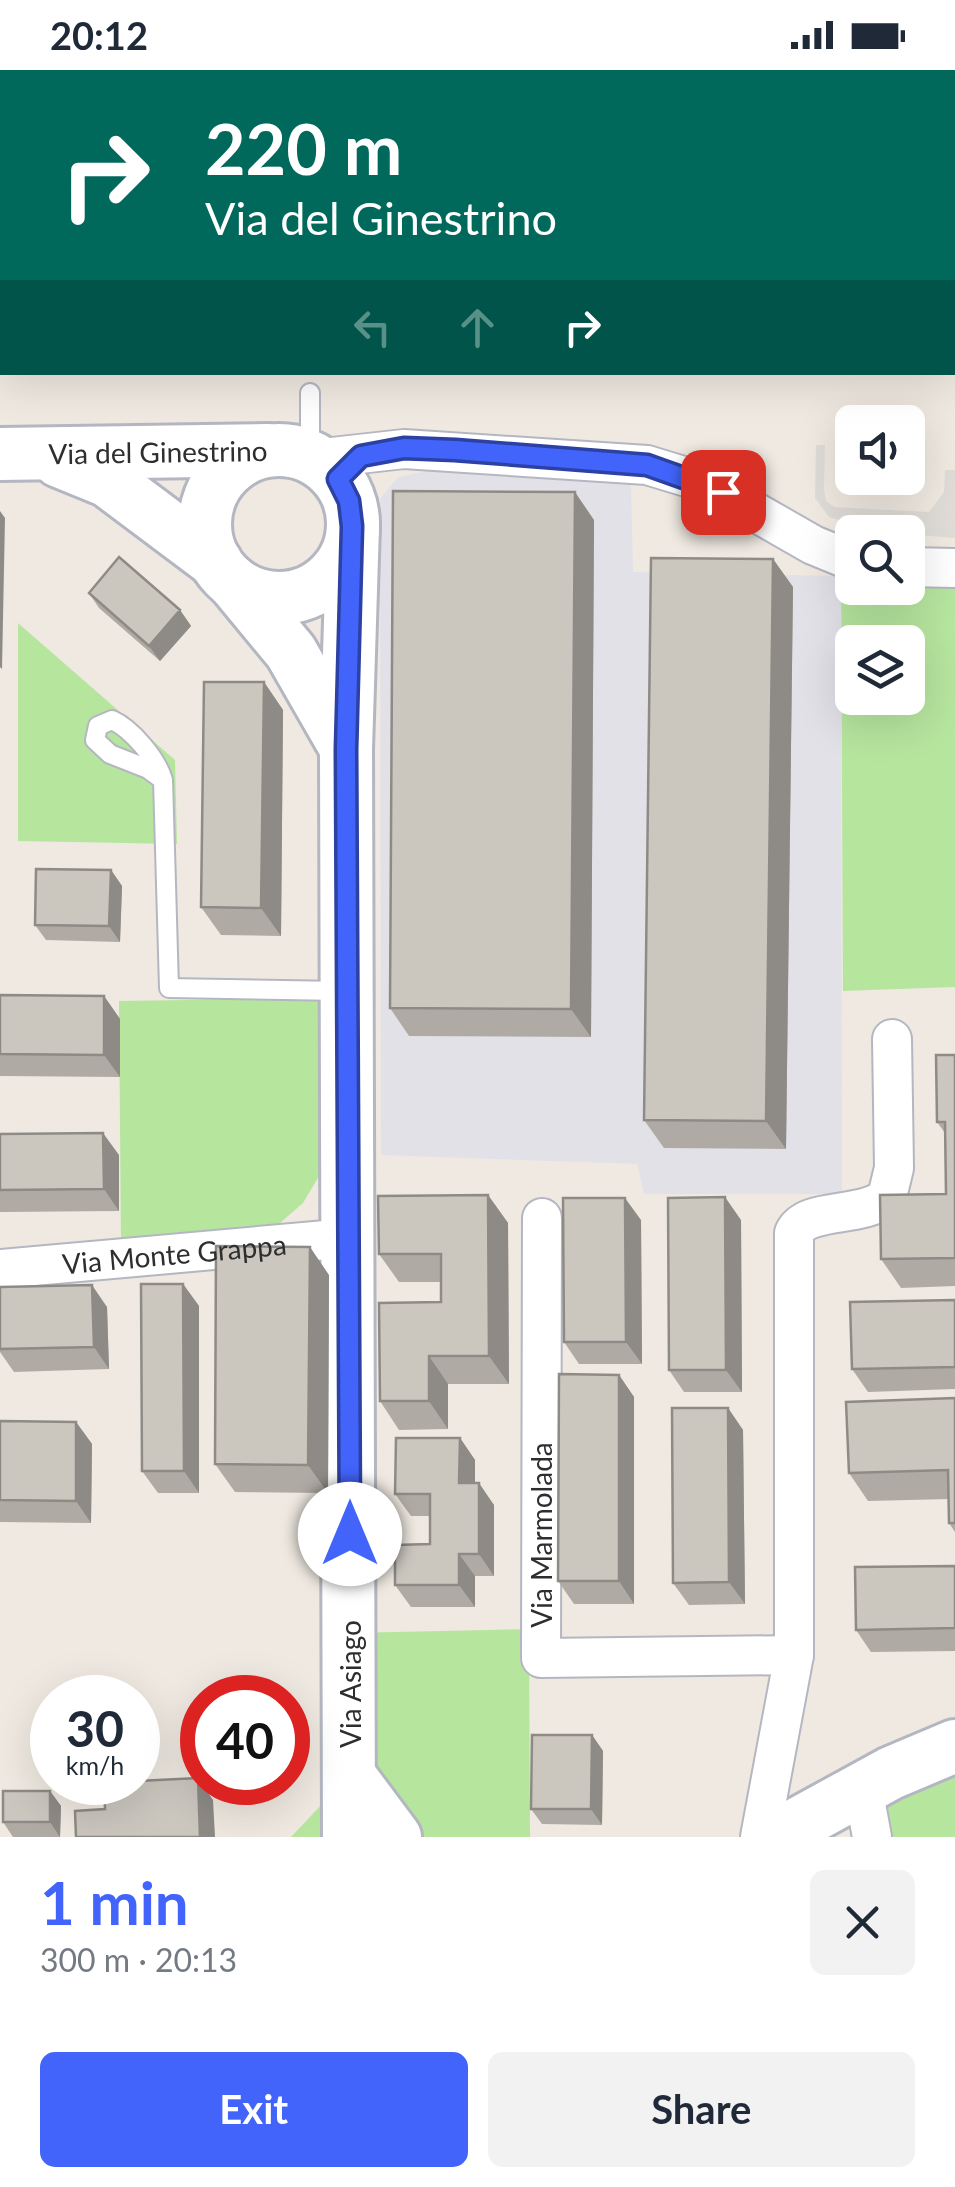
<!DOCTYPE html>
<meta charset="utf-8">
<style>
:root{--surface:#fff;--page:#f2f2f3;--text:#1f2937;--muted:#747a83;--accent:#4264fb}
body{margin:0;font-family:Lato,sans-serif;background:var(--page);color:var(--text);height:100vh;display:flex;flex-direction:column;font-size:38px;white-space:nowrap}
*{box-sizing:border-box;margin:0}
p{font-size:32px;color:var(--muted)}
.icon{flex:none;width:55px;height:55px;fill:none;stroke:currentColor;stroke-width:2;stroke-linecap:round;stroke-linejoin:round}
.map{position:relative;height:1767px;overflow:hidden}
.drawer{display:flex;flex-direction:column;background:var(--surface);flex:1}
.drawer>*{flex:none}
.banner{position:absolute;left:0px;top:0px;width:955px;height:305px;box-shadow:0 10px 40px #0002;background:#00695c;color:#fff;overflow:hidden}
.fabs{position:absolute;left:835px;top:335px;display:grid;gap:20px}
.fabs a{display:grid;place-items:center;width:90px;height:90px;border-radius:15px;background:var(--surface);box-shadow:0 10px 40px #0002;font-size:50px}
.speed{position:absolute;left:30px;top:1605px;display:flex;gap:20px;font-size:50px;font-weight:700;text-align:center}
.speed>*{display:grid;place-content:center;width:130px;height:130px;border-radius:50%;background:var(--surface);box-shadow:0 10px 40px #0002;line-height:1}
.speed small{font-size:25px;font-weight:400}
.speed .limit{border:15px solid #d22;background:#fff;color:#111}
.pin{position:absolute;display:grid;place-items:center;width:85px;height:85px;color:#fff;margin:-42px;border-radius:20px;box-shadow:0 5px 15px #0006}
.me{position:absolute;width:110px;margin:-55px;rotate:0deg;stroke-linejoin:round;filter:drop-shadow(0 0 8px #0008)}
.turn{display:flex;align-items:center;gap:35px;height:210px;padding:0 40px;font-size:45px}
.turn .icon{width:130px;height:130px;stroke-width:2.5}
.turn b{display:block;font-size:70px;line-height:85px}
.lanes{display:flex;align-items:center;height:95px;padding:0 40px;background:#0003;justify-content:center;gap:50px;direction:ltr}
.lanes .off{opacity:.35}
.round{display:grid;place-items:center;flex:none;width:105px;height:105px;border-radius:15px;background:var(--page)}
.overview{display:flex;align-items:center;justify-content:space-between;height:170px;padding:0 40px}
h1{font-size:60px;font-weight:700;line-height:75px;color:var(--accent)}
.primary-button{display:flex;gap:20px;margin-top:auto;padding:20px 40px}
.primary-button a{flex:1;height:115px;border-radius:15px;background:var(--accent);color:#fff;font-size:40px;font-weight:700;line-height:115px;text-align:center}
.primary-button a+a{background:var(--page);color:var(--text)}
.status{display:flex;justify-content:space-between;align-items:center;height:70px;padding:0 50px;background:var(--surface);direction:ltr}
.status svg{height:28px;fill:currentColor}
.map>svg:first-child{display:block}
.industrial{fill:#e3e1e8}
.green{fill:#b6e59e;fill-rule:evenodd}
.pitch{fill:#c9ec9a}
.plaza{fill:#dfdcd8}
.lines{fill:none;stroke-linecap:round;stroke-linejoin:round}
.lane-casing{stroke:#b4b7c1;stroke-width:22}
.street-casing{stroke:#b4b7c1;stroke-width:42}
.secondary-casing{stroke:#b4b7c1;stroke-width:58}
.lane{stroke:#fff;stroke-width:18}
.street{stroke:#fff;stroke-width:38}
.secondary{stroke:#fff;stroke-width:52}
.wall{fill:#afaba4}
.shaded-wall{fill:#8e8b86}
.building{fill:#cbc7bf;stroke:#8e8b86;stroke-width:2.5}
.route-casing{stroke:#2b41a3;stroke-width:25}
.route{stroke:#4264fb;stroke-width:18}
.labels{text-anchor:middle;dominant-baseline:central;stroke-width:8;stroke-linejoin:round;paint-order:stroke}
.street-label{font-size:28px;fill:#2e2e2e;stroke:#fff}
</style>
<div class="status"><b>20:12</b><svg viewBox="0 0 49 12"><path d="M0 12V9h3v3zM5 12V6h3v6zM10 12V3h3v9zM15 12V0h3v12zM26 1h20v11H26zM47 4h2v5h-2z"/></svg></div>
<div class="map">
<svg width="955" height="1767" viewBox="0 0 955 1767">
<rect width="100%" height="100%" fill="#efe9e1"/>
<path class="industrial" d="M 428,401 L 631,415 L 633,502 L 841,506 L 842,1124 L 644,1124 L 637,1094 L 381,1085 L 380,429 L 398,407 Z"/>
<path class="green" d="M 841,506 L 852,506 L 852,518 L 908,518 L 908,507 L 955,508 L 955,917 L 843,921 ZM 852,572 L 908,572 L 908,628 L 852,628 Z
M 18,553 L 175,690 L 177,774 L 18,771 Z
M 330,928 L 325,1096 L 303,1133 L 273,1159 L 121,1176 L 119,931 Z
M 529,1559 L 530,1767 L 291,1767 L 326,1730 L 350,1563 Z
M 955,1693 L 955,1767 L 882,1767 L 878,1725 Z"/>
<path class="pitch" d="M 0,0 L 825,0 L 2,2 L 0,265 Z"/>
<path class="plaza" d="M 816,375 L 825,375 L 824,419 L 826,431 L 834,437 L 929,442 L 944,422 L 945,400 L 955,400 L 955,468 L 879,462 L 829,447 L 815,428 Z"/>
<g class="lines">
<defs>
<path id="lane" d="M 310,323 L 310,387
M 163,710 L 148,699 L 110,684 L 95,670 L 98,656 L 112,650 C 132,659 157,689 163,710 L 169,918 L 342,921"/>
<g id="street">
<path d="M 314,389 L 404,379 L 647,395 L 703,412 L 813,475 L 852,491"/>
<path d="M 908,497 L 955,498"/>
<path d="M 542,1148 L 541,1588 L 794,1585"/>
<path id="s1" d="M 0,1199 L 349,1168"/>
<path d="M 863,1718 L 872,1767"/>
<path d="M 760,1767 L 794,1585 L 794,1163 C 806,1136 862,1149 887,1127 L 894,1098 L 892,969"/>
</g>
<g id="secondary">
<circle cx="279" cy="454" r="74"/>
<path id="s2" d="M 0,384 L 268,380"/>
<path d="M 59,391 L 108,411 L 216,492"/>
<path d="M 234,513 L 291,582 L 346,678"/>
<path d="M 351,1708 L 395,1767"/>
<path d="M 349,1767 L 346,679 L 353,456"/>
<path d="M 774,1767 L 891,1703 L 955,1676"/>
</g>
</defs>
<use href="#lane" class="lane-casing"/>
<use href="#street" class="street-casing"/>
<use href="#secondary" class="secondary-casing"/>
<use href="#lane" class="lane"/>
<use href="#street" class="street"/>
<use href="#secondary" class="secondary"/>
</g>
<path class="wall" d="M 0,171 L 2,171 L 2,249 L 0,249 Z
M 594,450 L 591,967 L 409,966 L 390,938 Z
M 773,489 L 793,517 L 786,1079 L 664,1078 L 644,1050 Z
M 89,523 L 180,540 L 191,556 L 160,591 L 99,538 Z
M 264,612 L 283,640 L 281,866 L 221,865 L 201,837 Z
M 111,800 L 122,816 L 120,872 L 46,870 L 35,855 Z
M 0,925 L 104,926 L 120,949 L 120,1007 L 0,1006 Z
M 955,985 L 955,1216 L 901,1218 L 881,1189 L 946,1124 L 945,1063 L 937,1052 Z
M 0,1064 L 119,1085 L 119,1141 L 0,1142 Z
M 488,1125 L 508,1153 L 509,1314 L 448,1314 L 448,1359 L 399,1360 L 380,1331 L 441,1232 L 441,1212 L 399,1212 L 379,1184 Z
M 641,1150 L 642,1294 L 579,1294 L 564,1272 Z
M 741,1150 L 742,1322 L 684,1322 L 669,1300 Z
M 329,1205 L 328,1423 L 235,1422 L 215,1394 Z
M 183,1214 L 199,1236 L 199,1423 L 158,1423 L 142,1401 Z
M 0,1217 L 107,1237 L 109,1299 L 14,1302 L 0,1282 Z
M 955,1230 L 955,1319 L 868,1322 L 852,1299 Z
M 619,1305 L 634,1327 L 634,1534 L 574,1534 L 558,1511 Z
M 955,1328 L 955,1462 L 949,1453 L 949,1429 L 868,1431 L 849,1403 Z
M 728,1338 L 743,1360 L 745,1534 L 689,1535 L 673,1513 Z
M 0,1351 L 76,1352 L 92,1374 L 91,1453 L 0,1452 Z
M 460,1368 L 475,1390 L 475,1413 L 494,1435 L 494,1506 L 475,1506 L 475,1537 L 411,1537 L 395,1515 L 430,1474 L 430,1446 L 411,1446 L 395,1424 Z
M 955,1496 L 955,1581 L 871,1582 L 856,1560 Z
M 592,1665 L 603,1681 L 602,1755 L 542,1754 L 531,1739 Z
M 50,1721 L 61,1736 L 60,1767 L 13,1767 L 3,1752 Z"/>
<path class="shaded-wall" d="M 575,422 L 594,450 L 591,967 L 571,939 Z
M 0,441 L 5,448 L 2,599 L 0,597 Z
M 773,489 L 793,517 L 786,1079 L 766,1051 Z
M 180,540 L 191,556 L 160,591 L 149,576 Z
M 264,612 L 283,640 L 281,866 L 261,838 Z
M 111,800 L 122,816 L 120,872 L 109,856 Z
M 104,926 L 120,949 L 120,1007 L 104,985 Z
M 103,1063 L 119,1085 L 119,1141 L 104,1119 Z
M 488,1125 L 508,1153 L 509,1314 L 489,1286 Z
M 725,1127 L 741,1150 L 742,1322 L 726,1300 Z
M 625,1128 L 641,1150 L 642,1294 L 626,1272 Z
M 310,1177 L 329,1205 L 328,1423 L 308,1395 Z
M 183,1214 L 199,1236 L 199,1423 L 184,1401 Z
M 92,1215 L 107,1237 L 109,1299 L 94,1277 Z
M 429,1286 L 448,1314 L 448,1359 L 429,1331 Z
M 619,1305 L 634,1327 L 634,1534 L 619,1511 Z
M 728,1338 L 743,1360 L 745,1534 L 729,1512 Z
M 76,1352 L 92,1374 L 91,1453 L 76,1431 Z
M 460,1368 L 475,1390 L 475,1435 L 459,1413 Z
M 479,1413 L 494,1435 L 494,1506 L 479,1484 Z
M 459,1484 L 475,1506 L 475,1537 L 459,1515 Z
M 592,1665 L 603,1681 L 602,1755 L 591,1739 Z
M 198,1708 L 213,1730 L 215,1767 L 200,1767 Z
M 50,1721 L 61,1736 L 60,1767 L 50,1752 Z"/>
<path class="building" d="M 0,171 L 2,171 L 2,227 L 0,227 Z
M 393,421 L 575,422 L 571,939 L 390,938 Z
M 119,487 L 180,540 L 149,576 L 89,523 Z
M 651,488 L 773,489 L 766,1051 L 644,1050 Z
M 204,612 L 264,612 L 261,838 L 201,837 Z
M 36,799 L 111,800 L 109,856 L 35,855 Z
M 0,925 L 104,926 L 104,985 L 0,984 Z
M 936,985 L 955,985 L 955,1188 L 881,1189 L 880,1125 L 946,1124 L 945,1052 L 937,1052 Z
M 103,1063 L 104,1119 L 0,1120 L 0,1064 Z
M 488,1125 L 489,1286 L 429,1286 L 429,1331 L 380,1331 L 379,1233 L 441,1232 L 441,1184 L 379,1184 L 378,1126 Z
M 725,1127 L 726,1300 L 669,1300 L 668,1128 Z
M 563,1128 L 625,1128 L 626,1272 L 564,1272 Z
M 216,1176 L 310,1177 L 308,1395 L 215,1394 Z
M 141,1214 L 183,1214 L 184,1401 L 142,1401 Z
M 92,1215 L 94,1277 L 0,1279 L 0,1217 Z
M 955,1230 L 955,1297 L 852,1299 L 850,1232 Z
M 559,1304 L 619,1305 L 619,1511 L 558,1511 Z
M 955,1328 L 955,1453 L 949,1453 L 948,1400 L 849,1403 L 846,1332 Z
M 672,1338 L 728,1338 L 729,1512 L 673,1513 Z
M 0,1351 L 76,1352 L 76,1431 L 0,1430 Z
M 396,1368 L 460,1368 L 459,1413 L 479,1413 L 479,1484 L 459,1484 L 459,1515 L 395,1515 L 395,1475 L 430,1474 L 430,1424 L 395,1424 Z
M 955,1496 L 955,1558 L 856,1560 L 855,1497 Z
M 532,1665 L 592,1665 L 591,1739 L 531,1739 Z
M 198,1708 L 200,1767 L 76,1767 L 75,1741 L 105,1739 L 104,1712 L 138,1712 L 138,1711 Z
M 3,1721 L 50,1721 L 50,1752 L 3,1752 Z"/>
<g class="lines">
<defs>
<path id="route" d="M 350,1464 L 346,679 L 352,456 L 349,431 L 338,409 L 361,386 L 404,378 L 455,380 L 647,395 L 723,422"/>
</defs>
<use href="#route" class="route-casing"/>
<use href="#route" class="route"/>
</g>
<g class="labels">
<g class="street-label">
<text stroke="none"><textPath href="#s2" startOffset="158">Via del Ginestrino</textPath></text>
<text stroke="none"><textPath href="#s1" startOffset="175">Via Monte Grappa</textPath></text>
<text transform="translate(541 1465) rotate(-90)">Via Marmolada</text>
<text transform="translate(350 1614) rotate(-90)">Via Asiago</text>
</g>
</g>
</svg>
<div class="fabs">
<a><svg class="icon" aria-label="sound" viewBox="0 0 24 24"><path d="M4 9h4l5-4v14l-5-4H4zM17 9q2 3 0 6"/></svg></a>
<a><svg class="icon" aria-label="search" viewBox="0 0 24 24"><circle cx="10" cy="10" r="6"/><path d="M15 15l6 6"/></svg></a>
<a><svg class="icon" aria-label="layers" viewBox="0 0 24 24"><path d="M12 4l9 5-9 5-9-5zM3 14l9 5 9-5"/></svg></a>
</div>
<div class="speed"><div>30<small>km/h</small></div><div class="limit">40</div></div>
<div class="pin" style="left:723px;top:422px;background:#d93025"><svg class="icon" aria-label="arrive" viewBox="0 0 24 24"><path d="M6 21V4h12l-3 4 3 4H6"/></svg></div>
<svg class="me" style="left:350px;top:1464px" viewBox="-20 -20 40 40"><circle r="19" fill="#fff"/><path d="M0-13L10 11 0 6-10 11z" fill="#4264fb"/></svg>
<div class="banner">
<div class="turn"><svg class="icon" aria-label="right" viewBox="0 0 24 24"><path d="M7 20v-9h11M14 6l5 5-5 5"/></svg><div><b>220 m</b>Via del Ginestrino</div></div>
<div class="lanes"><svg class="icon off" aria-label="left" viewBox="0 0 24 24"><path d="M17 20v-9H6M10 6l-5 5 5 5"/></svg><svg class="icon off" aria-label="ahead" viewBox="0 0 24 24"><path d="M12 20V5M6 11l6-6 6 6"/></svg><svg class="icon" aria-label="right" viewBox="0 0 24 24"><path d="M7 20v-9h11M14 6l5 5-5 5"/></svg></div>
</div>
</div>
<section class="drawer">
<div class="overview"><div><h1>1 min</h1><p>300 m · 20:13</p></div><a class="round"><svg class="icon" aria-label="close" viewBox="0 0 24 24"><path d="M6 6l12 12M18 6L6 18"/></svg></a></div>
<div class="primary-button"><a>Exit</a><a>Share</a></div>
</section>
